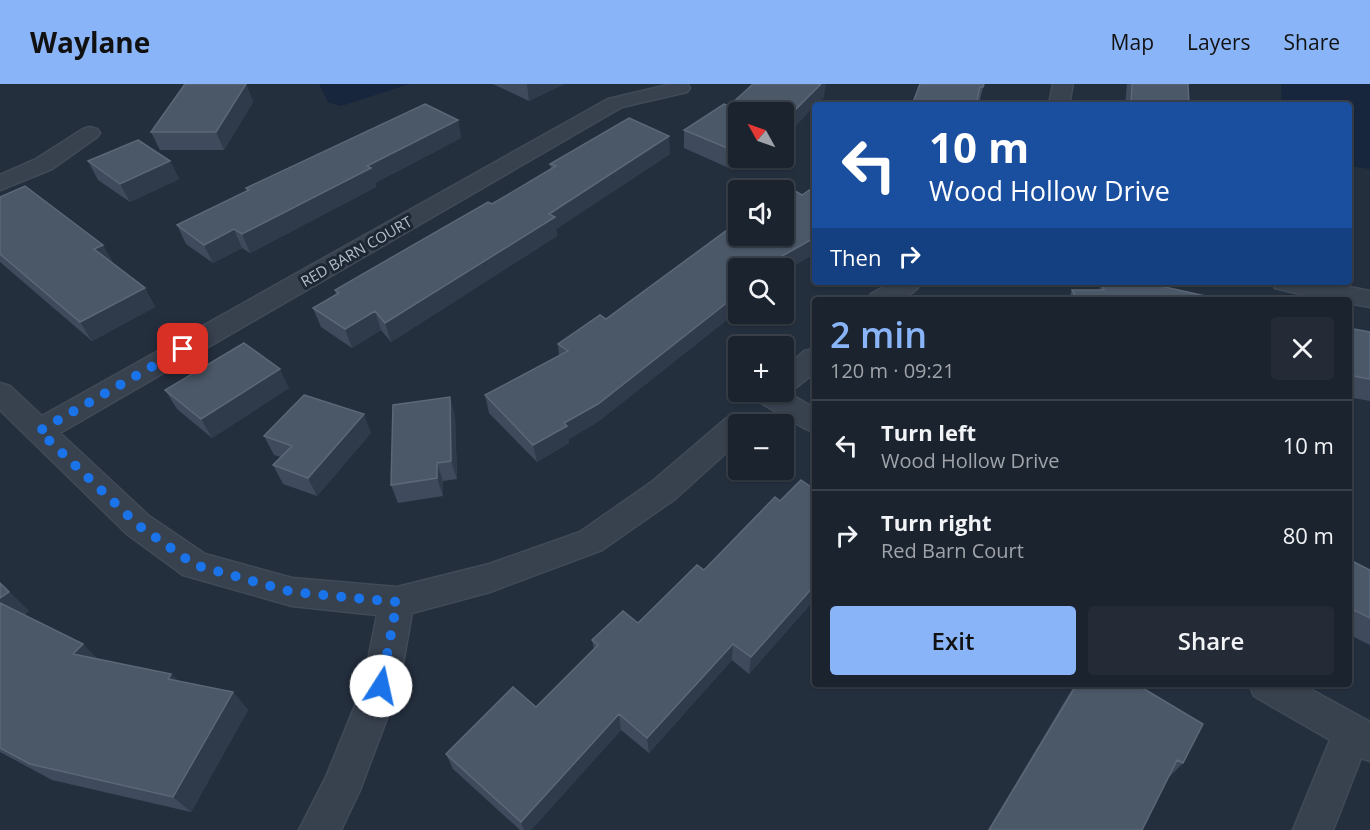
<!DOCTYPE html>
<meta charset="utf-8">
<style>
:root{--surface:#1b232e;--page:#242b36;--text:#f1f3f6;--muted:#a0a4aa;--line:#39404a;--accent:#8ab4f8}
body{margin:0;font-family:"Open Sans",sans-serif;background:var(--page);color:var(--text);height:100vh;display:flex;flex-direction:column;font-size:22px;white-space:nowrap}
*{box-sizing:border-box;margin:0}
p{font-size:20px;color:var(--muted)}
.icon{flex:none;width:33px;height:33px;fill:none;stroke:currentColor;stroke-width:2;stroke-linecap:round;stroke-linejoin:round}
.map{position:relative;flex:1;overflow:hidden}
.drawer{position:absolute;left:812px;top:213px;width:540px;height:390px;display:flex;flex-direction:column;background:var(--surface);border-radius:6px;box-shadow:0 2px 4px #0004,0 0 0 2px var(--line)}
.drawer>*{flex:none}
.hud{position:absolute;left:812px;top:18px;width:540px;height:183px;border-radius:6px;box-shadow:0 2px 4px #0004,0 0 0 2px var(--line);background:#1a4fa0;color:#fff;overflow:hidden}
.needle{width:39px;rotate:310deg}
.tools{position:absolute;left:728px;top:18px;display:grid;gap:12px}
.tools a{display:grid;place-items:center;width:66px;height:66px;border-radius:6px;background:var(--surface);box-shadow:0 2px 4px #0004,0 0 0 2px var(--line);font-size:30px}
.pin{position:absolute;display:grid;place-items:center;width:51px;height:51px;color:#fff;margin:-26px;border-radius:12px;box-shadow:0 3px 9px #0006}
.me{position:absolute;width:66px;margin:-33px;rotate:10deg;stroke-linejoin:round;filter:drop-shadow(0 0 4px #0008)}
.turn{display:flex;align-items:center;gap:21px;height:126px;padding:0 18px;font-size:27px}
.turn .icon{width:78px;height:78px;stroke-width:2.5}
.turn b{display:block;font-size:42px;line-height:51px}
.then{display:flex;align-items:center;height:57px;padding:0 18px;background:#0003;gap:12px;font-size:22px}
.round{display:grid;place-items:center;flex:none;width:63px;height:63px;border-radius:6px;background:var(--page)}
.head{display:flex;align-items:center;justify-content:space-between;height:102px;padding:0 18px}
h1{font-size:36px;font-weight:600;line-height:45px;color:var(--accent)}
.button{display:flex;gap:12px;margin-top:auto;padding:12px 18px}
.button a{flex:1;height:69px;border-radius:6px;background:var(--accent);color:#111;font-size:24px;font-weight:600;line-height:69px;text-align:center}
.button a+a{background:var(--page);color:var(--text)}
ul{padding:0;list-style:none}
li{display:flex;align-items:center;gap:18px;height:90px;padding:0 18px;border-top:2px solid var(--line)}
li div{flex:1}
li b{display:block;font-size:22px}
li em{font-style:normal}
header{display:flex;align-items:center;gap:36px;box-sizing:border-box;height:84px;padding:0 30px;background:var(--accent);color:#111}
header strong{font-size:28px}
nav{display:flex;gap:33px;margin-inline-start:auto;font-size:21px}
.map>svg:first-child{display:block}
.water{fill:#17263c}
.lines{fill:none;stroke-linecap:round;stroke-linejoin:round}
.street-casing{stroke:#414a57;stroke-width:3}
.street{fill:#38414e;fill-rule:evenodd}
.wall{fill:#3f4b5c}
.shaded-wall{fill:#2f3b4b}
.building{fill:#4b5868;stroke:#5c6777;stroke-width:1.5}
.route{stroke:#1a73e8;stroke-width:10;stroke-dasharray:0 18}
.labels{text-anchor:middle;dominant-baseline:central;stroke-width:6;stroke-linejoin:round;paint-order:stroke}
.street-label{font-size:15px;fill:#b4bcc9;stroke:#1d2633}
</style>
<header>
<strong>Waylane</strong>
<nav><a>Map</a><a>Layers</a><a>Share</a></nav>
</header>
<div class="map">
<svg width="1370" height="746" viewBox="0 0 1370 746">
<rect width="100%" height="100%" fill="#242f3e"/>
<path class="water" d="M 319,0 L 410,0 L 341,22 L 328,18 Z
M 1281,0 L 1370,0 L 1370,85 L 1349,82 L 1348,21 L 1282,21 Z"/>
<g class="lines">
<defs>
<path id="street" d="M 672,0 L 687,0 L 690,4 L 687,8 L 622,23 L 60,349 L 149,432 L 205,470 L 292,494 L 397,503 L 489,480 L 580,448 L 653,397 L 728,333 L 738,330 L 748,333 L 752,340 L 738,340 L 738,358 L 675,415 L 602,466 L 490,508 L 412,529 L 399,602 L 360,706 L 341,746 L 299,746 L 326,693 L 363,602 L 377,531 L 292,522 L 183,491 L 127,450 L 0,326 L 0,299 L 10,302 L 42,332 L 608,15 Z
M 1053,0 L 1073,0 L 1069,21 L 1049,21 Z
M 90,43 L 97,45 L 100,49 L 97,53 L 52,85 L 0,106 L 0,91 L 36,75 L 83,45 Z
M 892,198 L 922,198 C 910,218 888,216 867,216 L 871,210 Z
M 1272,198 L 1324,198 L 1370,207 L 1370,223 L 1348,219 L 1348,216 C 1324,216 1299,210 1275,204 Z
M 814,265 L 814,289 L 789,309 L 814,324 L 814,348 L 804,344 L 761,319 L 757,312 L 759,308 L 783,308 L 783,286 L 804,267 Z
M 1249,600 L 1301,600 L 1370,638 L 1370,677 L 1361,674 L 1333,746 L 1293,746 L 1330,656 L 1254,612 Z"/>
</defs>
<use href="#street" class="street-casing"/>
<use href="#street" class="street"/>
</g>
<path class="wall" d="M 246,0 L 253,18 L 224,66 L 160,66 L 151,48 Z
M 493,0 L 564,0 L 529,17 Z
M 984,0 L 979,20 L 912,21 Z
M 1127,0 L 1188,0 L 1189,21 L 1125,21 Z
M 824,13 L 816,21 L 814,21 L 788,50 L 783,49 L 731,85 L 684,64 L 684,46 Z
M 458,36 L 461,54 L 375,99 L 376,103 L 250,169 L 242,164 L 213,179 L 186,160 L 177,141 L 247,107 L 246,104 Z
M 670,70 L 556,145 L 557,152 L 391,258 L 381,246 L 352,264 L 321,243 L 313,224 L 336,210 L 335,206 L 492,120 L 551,85 L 550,80 Z
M 88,77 L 170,77 L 179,95 L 130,118 L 98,96 Z
M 814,103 L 814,170 L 783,188 L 738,184 L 738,227 L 599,337 L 569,355 L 569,359 L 537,378 L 489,329 L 485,311 L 559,272 L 558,260 L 606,235 Z
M 0,113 L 103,161 L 113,180 L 145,204 L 155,223 L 92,257 L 0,178 Z
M 1101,200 L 1223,216 L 1068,216 L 1072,206 L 1099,206 Z
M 1348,244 L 1370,248 L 1370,317 L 1348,313 Z
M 289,304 L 212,354 L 177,325 L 165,306 Z
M 455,332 L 457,395 L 443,397 L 443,412 L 398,419 L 391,401 Z
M 371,349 L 317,412 L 283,400 L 273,381 L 281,373 L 274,371 L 264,352 Z
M 814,405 L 814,516 L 749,590 L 732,576 L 649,669 L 621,646 L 531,746 L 520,746 L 453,685 L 446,670 L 536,623 L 594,566 L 592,556 L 638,539 L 704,486 L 780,417 Z
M 1348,475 L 1370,486 L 1370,561 L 1348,550 Z
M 0,499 L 29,527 L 24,531 L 98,575 L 171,590 L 178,597 L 233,608 L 248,626 L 191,728 L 52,696 L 0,668 Z
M 1075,600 L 1136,600 L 1183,679 L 1168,694 L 1142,746 L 988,746 Z"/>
<path class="shaded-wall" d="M 246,0 L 253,18 L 224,66 L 216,48 Z
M 527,0 L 564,0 L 529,17 Z
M 821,0 L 826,0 L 824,13 L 816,21 L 814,21 L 814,23 L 788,50 L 789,32 Z
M 785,30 L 783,49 L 783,32 Z
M 458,36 L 461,54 L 375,99 L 376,103 L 250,169 L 242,150 L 367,82 Z
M 669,52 L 670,70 L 556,145 L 557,152 L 391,258 L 385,239 L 549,130 Z
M 738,62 L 738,74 L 747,74 L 731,85 L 732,66 Z
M 170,77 L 179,95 L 130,118 L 120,100 Z
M 234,145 L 242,164 L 213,179 L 204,161 Z
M 814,154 L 814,170 L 783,188 L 783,184 L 761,184 Z
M 103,161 L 114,180 L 105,184 L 94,165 Z
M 145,204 L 155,223 L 92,257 L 80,238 Z
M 738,210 L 738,227 L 599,337 L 569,355 L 569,359 L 537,378 L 533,361 Z
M 375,227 L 381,246 L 352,264 L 345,245 Z
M 280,285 L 289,304 L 212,354 L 201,335 Z
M 450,313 L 455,332 L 457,395 L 451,377 Z
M 364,330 L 371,349 L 317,412 L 308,394 Z
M 437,379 L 443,397 L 443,412 L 437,394 Z
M 814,502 L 814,516 L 749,590 L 751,573 Z
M 9,508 L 29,527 L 16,536 L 0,521 L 0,514 Z
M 83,560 L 102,579 L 73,570 Z
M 733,560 L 732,576 L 649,669 L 647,654 Z
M 171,590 L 188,608 L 168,595 Z
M 233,608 L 248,626 L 191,728 L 173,713 Z
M 619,630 L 621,646 L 531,746 L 524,746 L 521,738 Z"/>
<path class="building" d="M 185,0 L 246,0 L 216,48 L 151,48 Z
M 753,0 L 821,0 L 789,32 L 785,30 L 783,32 L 783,28 L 738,28 L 738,62 L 732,66 L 684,46 L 724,20 L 729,22 Z
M 920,0 L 984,0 L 983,3 L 980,3 L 976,21 L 912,21 Z
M 1132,0 L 1188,0 L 1189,21 L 1131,21 Z
M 425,20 L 458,36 L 367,82 L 371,84 L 242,150 L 234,145 L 204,161 L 177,141 L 249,106 L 246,104 Z
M 629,34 L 669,52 L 549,130 L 555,133 L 385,239 L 375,227 L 345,245 L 313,224 L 339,209 L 335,206 L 488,118 L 492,120 L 556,82 L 550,80 Z
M 138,56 L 170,77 L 120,100 L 88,77 Z
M 25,102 L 103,161 L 94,165 L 145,204 L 80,238 L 0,170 L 0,113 Z
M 814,103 L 814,154 L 761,184 L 738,184 L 738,210 L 598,320 L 564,339 L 567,342 L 533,361 L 485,311 L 568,267 L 558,260 L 600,231 L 606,235 L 738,138 L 738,152 L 783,152 L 783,110 L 792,105 L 802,111 Z
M 1147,199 L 1223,216 L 1077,216 L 1072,206 L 1104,206 L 1101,200 Z
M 1348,244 L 1370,248 L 1370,295 L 1348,291 Z
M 244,259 L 280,285 L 201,335 L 165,306 Z
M 304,311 L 364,330 L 308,394 L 273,381 L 292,362 L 264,352 Z
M 450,313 L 451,377 L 437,379 L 437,394 L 391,401 L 393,321 Z
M 801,396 L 814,405 L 814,502 L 751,573 L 733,560 L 647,654 L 619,630 L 521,738 L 446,670 L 513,603 L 536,623 L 598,561 L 592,556 L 623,527 L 638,539 L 697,481 L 704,486 L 775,413 L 780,417 Z
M 1348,475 L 1370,486 L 1370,534 L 1348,523 Z
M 0,499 L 9,508 L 0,514 Z
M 0,519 L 83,560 L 73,570 L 171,590 L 168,595 L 233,608 L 173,713 L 30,680 L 0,664 Z
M 1077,600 L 1136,600 L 1203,640 L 1183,679 L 1177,676 L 1142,746 L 989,746 Z"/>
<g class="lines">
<path class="route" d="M 183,265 L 39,347 L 138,441 L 195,481 L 292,508 L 397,518 L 381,602"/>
</g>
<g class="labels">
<g class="street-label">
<text transform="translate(356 167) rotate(-30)">RED BARN COURT</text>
</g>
</g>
</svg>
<div class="tools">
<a><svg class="needle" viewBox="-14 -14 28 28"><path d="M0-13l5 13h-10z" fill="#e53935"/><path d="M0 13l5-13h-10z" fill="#a0a4aa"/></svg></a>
<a><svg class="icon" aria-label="sound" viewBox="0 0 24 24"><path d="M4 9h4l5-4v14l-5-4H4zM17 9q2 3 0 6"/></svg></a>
<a><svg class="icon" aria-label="search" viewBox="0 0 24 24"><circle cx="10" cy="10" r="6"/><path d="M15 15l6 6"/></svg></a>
<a>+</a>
<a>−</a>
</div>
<div class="pin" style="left:183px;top:265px;background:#d93025"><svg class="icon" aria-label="arrive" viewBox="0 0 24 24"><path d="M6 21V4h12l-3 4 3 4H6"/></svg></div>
<svg class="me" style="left:381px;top:602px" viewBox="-20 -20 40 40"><circle r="19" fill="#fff"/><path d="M0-13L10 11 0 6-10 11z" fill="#1a73e8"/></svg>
<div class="hud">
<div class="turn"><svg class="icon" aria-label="left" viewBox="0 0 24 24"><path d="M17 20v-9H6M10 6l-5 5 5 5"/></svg><div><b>10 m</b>Wood Hollow Drive</div></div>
<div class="then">Then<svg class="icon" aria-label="right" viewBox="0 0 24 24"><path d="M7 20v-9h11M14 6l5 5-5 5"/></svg></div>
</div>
<section class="drawer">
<div class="head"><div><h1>2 min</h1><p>120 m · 09:21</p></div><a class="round"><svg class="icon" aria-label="close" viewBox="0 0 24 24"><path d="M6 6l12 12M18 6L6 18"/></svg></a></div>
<ul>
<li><svg class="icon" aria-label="left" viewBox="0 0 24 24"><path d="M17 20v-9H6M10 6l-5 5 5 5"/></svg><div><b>Turn left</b><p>Wood Hollow Drive</p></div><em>10 m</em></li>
<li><svg class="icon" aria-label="right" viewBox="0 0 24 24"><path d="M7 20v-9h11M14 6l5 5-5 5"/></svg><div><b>Turn right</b><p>Red Barn Court</p></div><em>80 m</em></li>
</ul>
<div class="button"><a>Exit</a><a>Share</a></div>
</section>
</div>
